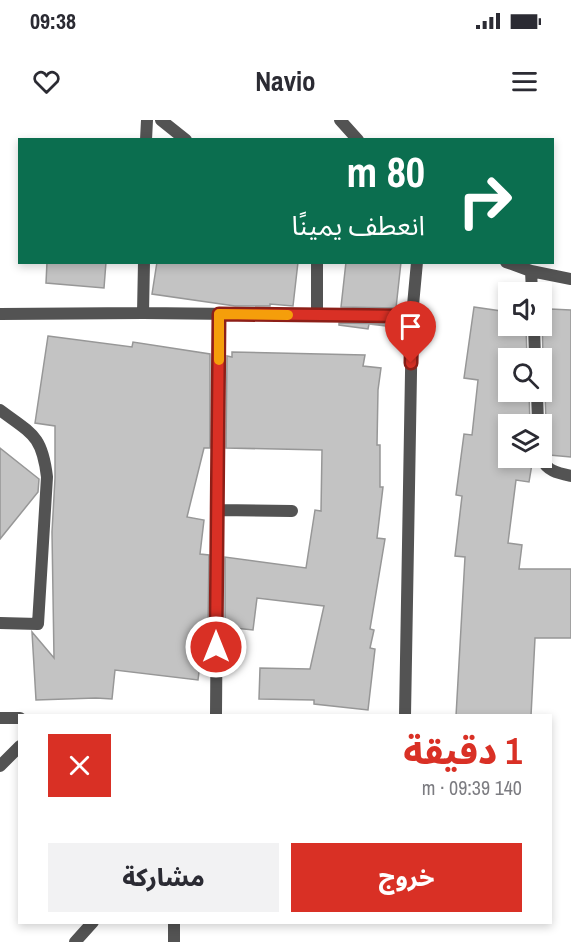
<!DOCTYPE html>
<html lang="ar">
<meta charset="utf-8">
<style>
:root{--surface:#fff;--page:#f2f2f3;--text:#2b2b33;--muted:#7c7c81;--accent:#d93025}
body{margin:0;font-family:"Archivo Narrow","Noto Sans Arabic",sans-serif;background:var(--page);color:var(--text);direction:rtl;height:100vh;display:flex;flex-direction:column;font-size:22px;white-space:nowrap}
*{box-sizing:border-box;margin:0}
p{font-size:20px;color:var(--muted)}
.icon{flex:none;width:33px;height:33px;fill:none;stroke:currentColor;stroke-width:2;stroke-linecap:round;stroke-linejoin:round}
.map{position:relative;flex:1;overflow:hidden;direction:ltr}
.sheet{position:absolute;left:18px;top:594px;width:534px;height:210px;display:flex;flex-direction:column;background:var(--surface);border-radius:0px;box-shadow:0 3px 9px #0003;direction:rtl}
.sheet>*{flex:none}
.guide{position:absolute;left:18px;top:18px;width:536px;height:126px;border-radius:0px;box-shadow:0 3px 9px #0003;direction:rtl;background:#0b6e4f;color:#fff;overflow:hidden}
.controls{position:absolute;left:498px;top:162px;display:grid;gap:12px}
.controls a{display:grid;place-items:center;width:54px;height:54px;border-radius:0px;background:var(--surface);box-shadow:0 3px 9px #0003;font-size:30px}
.pin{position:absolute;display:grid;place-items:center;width:51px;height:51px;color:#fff;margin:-62px -26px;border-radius:50% 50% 50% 0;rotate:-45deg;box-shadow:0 0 6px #0007}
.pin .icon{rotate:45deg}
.me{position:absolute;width:66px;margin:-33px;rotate:0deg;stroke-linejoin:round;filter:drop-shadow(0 0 4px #0008)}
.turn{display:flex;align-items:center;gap:21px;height:126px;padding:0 30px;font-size:27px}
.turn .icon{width:78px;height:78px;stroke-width:2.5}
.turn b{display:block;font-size:42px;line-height:51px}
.round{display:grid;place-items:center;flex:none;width:63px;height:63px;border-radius:0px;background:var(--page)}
.headline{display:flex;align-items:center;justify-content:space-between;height:102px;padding:0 30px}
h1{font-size:36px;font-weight:800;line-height:45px;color:var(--accent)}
.button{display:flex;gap:12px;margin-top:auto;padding:12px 30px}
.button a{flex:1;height:69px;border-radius:0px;background:var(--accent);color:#fff;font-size:24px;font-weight:800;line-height:69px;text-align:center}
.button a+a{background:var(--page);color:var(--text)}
.status{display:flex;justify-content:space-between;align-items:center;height:42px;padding:0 30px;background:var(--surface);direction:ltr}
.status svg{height:16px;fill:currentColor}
header{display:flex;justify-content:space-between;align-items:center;height:78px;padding:0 30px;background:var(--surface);font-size:27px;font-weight:800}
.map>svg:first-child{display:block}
.building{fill:#c3c3c3;stroke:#979797;stroke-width:1.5}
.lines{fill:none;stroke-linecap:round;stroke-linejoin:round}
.minor{stroke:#535353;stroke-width:12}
.route-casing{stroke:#8d1f18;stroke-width:15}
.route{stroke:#d93025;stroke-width:10}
.slow{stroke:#f59e0b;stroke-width:10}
</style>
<div class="status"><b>09:38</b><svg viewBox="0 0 49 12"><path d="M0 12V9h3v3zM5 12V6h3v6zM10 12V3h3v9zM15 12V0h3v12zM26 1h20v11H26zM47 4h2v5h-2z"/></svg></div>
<header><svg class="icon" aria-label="menu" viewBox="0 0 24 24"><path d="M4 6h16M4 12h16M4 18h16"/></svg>Navio<svg class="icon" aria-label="heart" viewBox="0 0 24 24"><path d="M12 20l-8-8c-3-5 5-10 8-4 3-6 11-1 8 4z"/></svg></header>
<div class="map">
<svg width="571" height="822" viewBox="0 0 571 822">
<rect width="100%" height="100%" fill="#fff"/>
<path class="building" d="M 47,142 L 106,142 L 104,168 L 46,163 Z
M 157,142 L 298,142 L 293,186 L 270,184 L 270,186 L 235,186 L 152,174 Z
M 346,142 L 401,142 L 396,188 L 341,187 Z
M 474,187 L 508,192 L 508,206 L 526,206 L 527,238 L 508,238 L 508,272 L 529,272 L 530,304 L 508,304 L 508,338 L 533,338 L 529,362 L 516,360 L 508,423 L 522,425 L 519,449 L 571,449 L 571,518 L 535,518 L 531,596 L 456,596 L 465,437 L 455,436 L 462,376 L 456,375 L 464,314 L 472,315 L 478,260 L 464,258 Z
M 550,189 L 571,190 L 571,337 L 549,335 L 542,330 L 542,311 L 546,304 L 545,272 L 542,265 L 543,238 L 542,196 L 550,198 Z
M 339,203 L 394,204 L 394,207 L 369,204 L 368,209 L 339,205 Z
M 48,216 L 132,227 L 133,222 L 210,234 L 210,328 L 204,328 L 187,397 L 204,400 L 200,434 L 209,435 L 208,505 L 205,504 L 198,560 L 115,550 L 112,579 L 96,578 L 36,580 L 32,512 L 54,538 L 52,412 L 55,358 L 55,306 L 35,303 Z
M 232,232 L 365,235 L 363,246 L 381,248 L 378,270 L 377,325 L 380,325 L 380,367 L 383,367 L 377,418 L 385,419 L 370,509 L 374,510 L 370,528 L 375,529 L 368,590 L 314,584 L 314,580 L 259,579 L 260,548 L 310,549 L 324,486 L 257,478 L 253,510 L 225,507 L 225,437 L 306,448 L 315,390 L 321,391 L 322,330 L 226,328 L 227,236 L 232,237 Z
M 0,328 L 39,359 L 38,372 L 0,419 Z"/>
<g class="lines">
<path class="minor" d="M 161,0 L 186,20
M 340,0 L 358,20
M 146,20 L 147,0
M 317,142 L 317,195
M 506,142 L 531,151 L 571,159
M 531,151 L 532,172
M 143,193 L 144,142
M 0,194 L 143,193 L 412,196
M 534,206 L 535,238
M 537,272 L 538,304
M 0,290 C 32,314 42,315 47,357 L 38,504 L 0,503
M 541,338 C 547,351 557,353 571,356
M 218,390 L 292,391
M 216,595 L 219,194
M 405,596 L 412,196 L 417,142
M 0,598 L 20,598
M 0,646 L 20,626
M 174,802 L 174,822
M 75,822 L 93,802"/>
</g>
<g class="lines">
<defs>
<path id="route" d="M 216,527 L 219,194 L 412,196 L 411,243"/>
</defs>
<use href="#route" class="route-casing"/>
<use href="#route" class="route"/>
<path class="slow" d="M 219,240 L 219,194 L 288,195"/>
</g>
</svg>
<div class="controls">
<a><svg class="icon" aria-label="sound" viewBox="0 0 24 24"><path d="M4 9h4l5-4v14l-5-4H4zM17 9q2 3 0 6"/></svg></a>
<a><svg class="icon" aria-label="search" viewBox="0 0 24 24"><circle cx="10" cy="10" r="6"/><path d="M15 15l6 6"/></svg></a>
<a><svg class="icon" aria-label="layers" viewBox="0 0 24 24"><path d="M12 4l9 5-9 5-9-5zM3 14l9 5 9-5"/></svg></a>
</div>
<div class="pin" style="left:411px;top:243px;background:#d93025"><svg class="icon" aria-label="arrive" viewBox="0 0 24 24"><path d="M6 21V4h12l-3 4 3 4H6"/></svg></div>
<svg class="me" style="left:216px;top:527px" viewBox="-20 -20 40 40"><circle r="17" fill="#d93025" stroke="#fff" stroke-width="3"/><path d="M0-11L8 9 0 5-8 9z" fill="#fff"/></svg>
<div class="guide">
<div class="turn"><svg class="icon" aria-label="right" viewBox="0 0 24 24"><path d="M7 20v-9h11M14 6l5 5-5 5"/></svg><div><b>80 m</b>انعطف يمينًا</div></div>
</div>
<section class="sheet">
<div class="headline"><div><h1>1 دقيقة</h1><p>140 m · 09:39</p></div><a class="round" style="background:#d93025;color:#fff"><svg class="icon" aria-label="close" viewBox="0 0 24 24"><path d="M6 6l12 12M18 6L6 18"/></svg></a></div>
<div class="button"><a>خروج</a><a>مشاركة</a></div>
</section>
</div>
